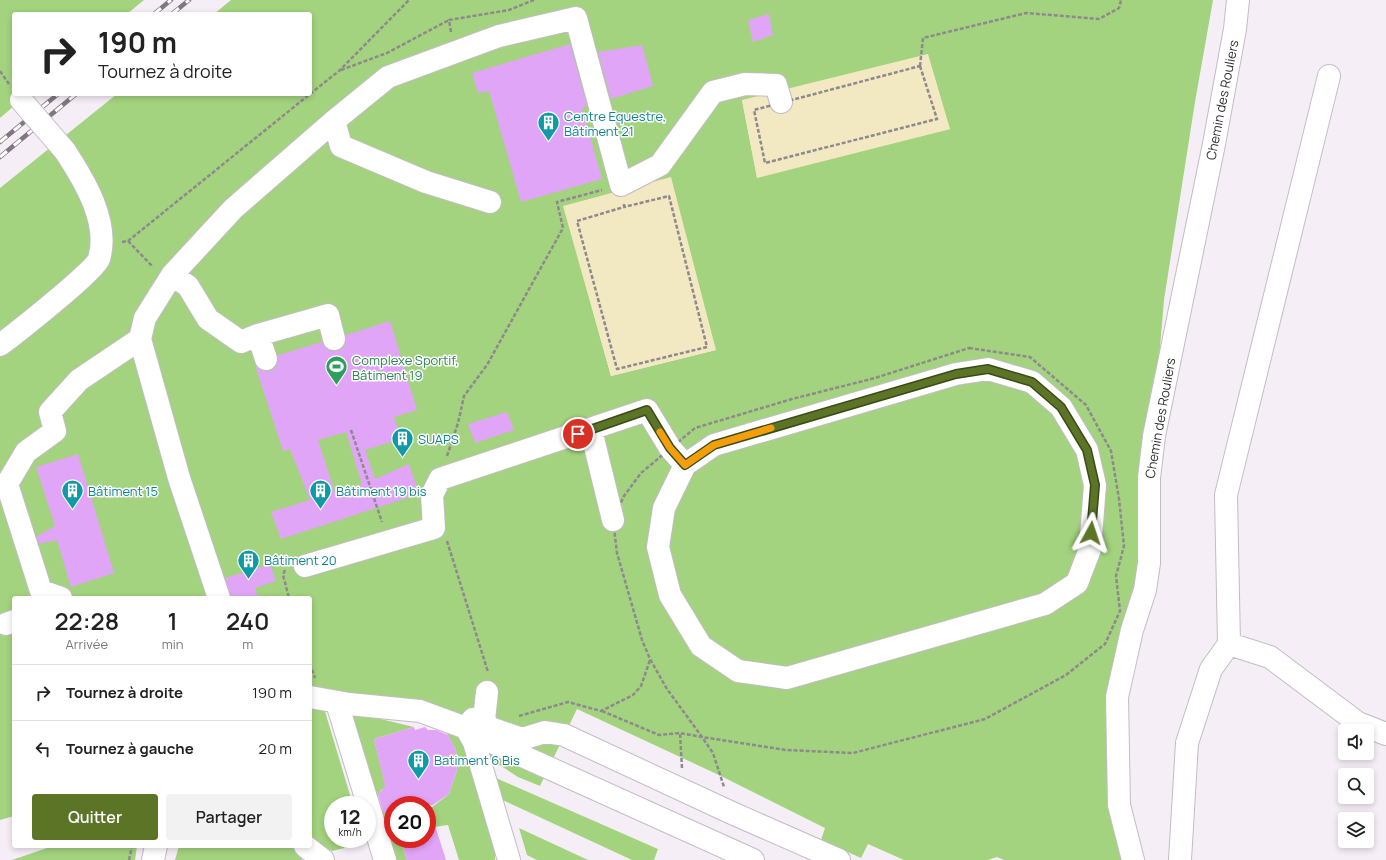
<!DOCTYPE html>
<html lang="fr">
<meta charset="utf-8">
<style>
:root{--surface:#fff;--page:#f2f2f2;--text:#222;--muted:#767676;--line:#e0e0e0;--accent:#5b7426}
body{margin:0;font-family:Manrope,sans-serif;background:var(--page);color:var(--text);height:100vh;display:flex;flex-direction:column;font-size:15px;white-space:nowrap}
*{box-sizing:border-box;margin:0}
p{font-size:13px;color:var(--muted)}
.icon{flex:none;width:22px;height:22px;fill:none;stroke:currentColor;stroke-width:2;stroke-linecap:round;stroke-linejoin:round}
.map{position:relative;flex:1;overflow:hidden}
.sheet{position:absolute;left:12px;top:596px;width:300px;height:252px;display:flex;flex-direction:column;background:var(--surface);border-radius:4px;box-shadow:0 2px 6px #0003}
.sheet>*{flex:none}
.banner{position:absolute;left:12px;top:12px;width:300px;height:84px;border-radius:4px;box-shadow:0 2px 6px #0003;background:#fff;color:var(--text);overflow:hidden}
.buttons{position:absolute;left:1338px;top:724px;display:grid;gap:8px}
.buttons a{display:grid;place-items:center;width:36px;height:36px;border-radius:4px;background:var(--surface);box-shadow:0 2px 6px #0003;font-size:20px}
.speed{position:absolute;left:324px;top:796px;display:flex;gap:8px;font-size:20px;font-weight:700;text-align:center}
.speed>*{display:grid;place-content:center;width:52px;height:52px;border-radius:50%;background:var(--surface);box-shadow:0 2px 6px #0003;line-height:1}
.speed small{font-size:10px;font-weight:400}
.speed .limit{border:6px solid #d22;background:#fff;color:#111}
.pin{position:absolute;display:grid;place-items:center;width:34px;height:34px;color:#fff;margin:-17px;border:2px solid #fff;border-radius:50%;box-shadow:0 1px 4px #0007}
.me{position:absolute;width:44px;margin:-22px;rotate:5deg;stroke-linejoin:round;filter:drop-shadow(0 0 3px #0008)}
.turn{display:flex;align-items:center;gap:14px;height:84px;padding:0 20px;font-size:18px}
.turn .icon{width:52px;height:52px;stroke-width:2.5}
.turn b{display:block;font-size:28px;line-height:34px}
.eta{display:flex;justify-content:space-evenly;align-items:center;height:68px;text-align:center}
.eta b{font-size:24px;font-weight:600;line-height:28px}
.cta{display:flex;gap:8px;margin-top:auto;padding:8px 20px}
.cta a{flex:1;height:46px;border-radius:4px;background:var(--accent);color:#fff;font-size:16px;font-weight:600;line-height:46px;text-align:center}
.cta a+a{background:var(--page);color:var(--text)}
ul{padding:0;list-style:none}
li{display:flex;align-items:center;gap:12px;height:56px;padding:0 20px;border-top:1px solid var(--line)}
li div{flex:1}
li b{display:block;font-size:15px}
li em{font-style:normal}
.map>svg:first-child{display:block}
.green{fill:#a3d37e;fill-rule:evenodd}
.sand{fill:#f2e8c2}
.building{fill:#e1a5f7;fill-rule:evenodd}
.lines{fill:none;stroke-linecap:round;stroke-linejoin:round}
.minor-casing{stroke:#c3bcc4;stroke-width:24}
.path{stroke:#8e898e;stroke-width:2.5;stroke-dasharray:4 2;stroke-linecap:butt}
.minor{stroke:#fff;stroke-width:22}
.rail-casing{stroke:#7e797e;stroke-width:4.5}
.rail{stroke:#fff;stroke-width:3;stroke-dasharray:9;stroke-linecap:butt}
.minor-bridge-casing{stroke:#c3bcc4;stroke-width:24;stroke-linecap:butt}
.minor-bridge{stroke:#fff;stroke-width:22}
.route-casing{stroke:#3b4b19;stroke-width:10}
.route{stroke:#5b7426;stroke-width:7}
.slow{stroke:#f59e0b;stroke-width:7}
.labels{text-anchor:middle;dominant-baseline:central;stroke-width:3;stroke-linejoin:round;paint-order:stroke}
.street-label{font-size:13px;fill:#333033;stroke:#fff}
.culture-label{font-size:13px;fill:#0d838f;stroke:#fff;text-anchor:start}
.leisure-label{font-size:13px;fill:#27864d;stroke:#fff;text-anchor:start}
</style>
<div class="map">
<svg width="1386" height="860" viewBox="0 0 1386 860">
<rect width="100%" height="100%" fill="#f6eef6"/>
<path class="green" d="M 0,0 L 144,0 L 127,14 L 14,14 L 14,94 L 28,94 L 0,118 Z
M 231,0 L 1213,0 L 1195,102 L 1164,300 L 1149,478 L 1149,563 L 1117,697 L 1134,860 L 1004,860 L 997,857 L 988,860 L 904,860 L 868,844 L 861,858 L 821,840 L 825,828 L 721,776 L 577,709 L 540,786 L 518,777 L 475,749 L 472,732 L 310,697 L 310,598 L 14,598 L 14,816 L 0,820 L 0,188 L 117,94 L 310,94 L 310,14 L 214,14 ZM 742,100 L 950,129 L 757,177 ZM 564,207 L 716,350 L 611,376 Z
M 310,705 L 324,708 L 353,805 L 333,805 L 333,839 L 363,839 L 365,843 L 332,851 L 312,841 L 310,838 Z
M 341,715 L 368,716 L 414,727 L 374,739 L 387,792 L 382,789 L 372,805 L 392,815 L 393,839 L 400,839 L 407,860 L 385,860 Z
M 445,730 L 454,733 L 466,742 L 495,836 L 495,860 L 459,860 L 448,825 L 427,828 L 427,811 L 449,794 L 457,770 L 456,750 Z
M 489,775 L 658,849 L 654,860 L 632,860 L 496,797 Z
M 519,828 L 588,860 L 537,860 L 527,855 Z
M 53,846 L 137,846 L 135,860 L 12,860 Z
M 179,846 L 298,846 L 302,860 L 175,860 Z"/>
<path class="sand" d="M 928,54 L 950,129 L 757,178 L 742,100 Z
M 671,177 L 716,350 L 611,376 L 563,206 Z"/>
<path class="building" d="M 769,14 L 773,35 L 753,42 L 748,20 Z
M 570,44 L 587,106 L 582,108 L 602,179 L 521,202 L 489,91 L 478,93 L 472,73 Z
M 642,45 L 653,86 L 611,99 L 598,52 Z
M 390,321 L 417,410 L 394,417 L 401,439 L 365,450 L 375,479 L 409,464 L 419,494 L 281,539 L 271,512 L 310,500 L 290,449 L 283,451 L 255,365 L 263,371 L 270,371 L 275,368 L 278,362 L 278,355 L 322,342 L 325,347 L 330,351 L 337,351 L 343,348 L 346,343 L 346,335 ZM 346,432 L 362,484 L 335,493 L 318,440 Z
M 507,412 L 514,430 L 475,443 L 468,424 Z
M 78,454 L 114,573 L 71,587 L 57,540 L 39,544 L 37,536 L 55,526 L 36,467 Z
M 270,565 L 276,581 L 255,588 L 258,598 L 231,598 L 225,578 Z
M 414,727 L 415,730 L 425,727 L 428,730 L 436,730 L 448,735 L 456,750 L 457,770 L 449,794 L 433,805 L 393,805 L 393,816 L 383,812 L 378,795 L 385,786 L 374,739 Z
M 430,810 L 446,860 L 407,860 L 400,839 L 427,839 L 427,811 Z"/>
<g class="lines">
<defs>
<path id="minor" d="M 334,121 L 341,146 L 426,182 L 490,202
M 172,275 L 188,286 L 208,319 L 241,342 L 258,335
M 0,345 C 15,334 96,270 99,259 C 110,222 84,180 65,151
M 266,359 L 258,335 L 328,315 L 334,339
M 591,430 L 613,520
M 305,566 L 434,528 L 432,495 L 440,479 L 647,410 L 670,448 L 685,465 L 664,508 L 658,547 L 670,595 L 701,646 L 738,671 L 787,678 L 1045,604 L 1077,583 L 1090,549 L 1095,485 L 1087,450 L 1061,407 L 1032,382 L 988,369 L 956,374 L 714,445 L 685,465
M 61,598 L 41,591 L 7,484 L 26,452 L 55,431 L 50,412 L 79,380 L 140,339
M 219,598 L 179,478 L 140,339 L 145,318 L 172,275 L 233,209 L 334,121 L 388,77 L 499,36 L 576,18 L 621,185 L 660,165 L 713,92 L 745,84 L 776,85 L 781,102
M 6,624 L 14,621
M 1229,644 L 1270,657 L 1358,723 L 1386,734
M 310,697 L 349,704 L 420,711 L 466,728
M 337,703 L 385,860
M 484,720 L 487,692
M 490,728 L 522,739 L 545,732 L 564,735 L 732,813 L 839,860
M 487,740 L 490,728 L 484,720 L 473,719 L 466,728 L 474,742 L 487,740 L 753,860
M 474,742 L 509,860
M 305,846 L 323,860
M 153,860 L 156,846
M 1133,860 L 1119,805 L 1117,697 L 1132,630 L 1145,590 L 1149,563 L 1149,478 L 1154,436 L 1214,144 L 1235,29 L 1238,0
M 1180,860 L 1187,743 L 1211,669 L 1229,644 L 1226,495 L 1329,76"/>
</defs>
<use href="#minor" class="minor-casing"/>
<path class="path" d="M 451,32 L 449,20 L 509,10 L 534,0
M 920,66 L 937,119 L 765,163 L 754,110 Z
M 920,66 L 923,38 L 1026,13 L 1099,19 L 1119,8 L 1121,0
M 341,70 L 387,53 L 449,20
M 0,71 L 9,84
M 310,94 L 339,71 L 409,0
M 624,204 L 624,207 L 577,221 L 617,369 L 707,347 L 669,196 L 624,207
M 128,241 L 153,267
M 122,242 L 128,241 L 310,94
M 969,348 L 1030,357 L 1086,405 L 1111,451 L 1119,499 L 1124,546 L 1116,576 L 1120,611 L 1105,644 L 1066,675 L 985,719 L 853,753 L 786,750 L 702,737 L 667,689 L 650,659 L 642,640 L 617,553 L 613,520 L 624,496 L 641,473 L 695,428 L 792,399 L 875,378 Z
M 351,430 L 382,522
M 447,456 L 458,423 L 464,396 L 487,365 L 563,228 L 557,202 L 602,190
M 447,541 L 488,672
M 285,570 L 283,575 L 289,598
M 310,664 L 315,678
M 602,711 L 659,735 L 680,733
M 519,716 L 568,702 L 601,711 L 633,695 L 641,686 L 650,660
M 682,768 L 680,733 L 702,737 L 713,753 L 724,787
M 129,860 L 132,846"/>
<use href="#minor" class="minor"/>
<defs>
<path id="rail" d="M 154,14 L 171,0
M 172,14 L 189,0
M 0,142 L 58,94
M 0,157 L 76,94"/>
</defs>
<use href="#rail" class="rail-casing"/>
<use href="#rail" class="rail"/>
<defs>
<path id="minor-bridge" d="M 21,100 L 65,151"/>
</defs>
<use href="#minor-bridge" class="minor-bridge-casing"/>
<use href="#minor-bridge" class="minor-bridge"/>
</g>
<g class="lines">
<defs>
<path id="route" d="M 578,434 L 647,410 L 670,448 L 685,465 L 714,445 L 956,374 L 988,369 L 1032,382 L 1061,407 L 1087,450 L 1095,485 L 1091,533"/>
</defs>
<use href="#route" class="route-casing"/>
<use href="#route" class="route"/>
<path class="slow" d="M 660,432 L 670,448 L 685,465 L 714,445 L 771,428"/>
</g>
<defs>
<symbol id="building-pin" viewBox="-11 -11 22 30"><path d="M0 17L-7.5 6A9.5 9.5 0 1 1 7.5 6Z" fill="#0f9aa8" stroke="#fff"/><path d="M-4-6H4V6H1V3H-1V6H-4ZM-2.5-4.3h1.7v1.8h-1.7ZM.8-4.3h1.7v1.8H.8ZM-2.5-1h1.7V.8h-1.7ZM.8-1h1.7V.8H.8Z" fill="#fff"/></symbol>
<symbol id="stadium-pin" viewBox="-11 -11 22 30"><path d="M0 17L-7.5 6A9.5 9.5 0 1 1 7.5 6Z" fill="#2e9e5b" stroke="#fff"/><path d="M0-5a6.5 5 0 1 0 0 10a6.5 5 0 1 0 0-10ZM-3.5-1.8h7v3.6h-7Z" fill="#fff"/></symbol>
</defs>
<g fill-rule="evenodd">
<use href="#building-pin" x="536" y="110" width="25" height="34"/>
<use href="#stadium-pin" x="324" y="354" width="25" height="34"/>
<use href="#building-pin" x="390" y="426" width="25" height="34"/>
<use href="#building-pin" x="60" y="478" width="25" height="34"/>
<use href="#building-pin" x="308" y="478" width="25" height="34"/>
<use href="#building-pin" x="236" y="548" width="25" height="34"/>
<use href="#building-pin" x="406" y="748" width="25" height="34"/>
</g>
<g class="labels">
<g class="street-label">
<text transform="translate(1222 100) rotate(-79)">Chemin des Rouliers</text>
<text transform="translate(1160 418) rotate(-80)">Chemin des Rouliers</text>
</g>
<g class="culture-label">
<text x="564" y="116">Centre Equestre,<tspan x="564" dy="15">Bâtiment 21</tspan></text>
<text x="418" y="439">SUAPS</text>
<text x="88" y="491">Bâtiment 15</text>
<text x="336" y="491">Bâtiment 19 bis</text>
<text x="264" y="560">Bâtiment 20</text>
<text x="434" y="760">Batiment 6 Bis</text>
</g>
<g class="leisure-label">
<text x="352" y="360">Complexe Sportif,<tspan x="352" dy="15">Bâtiment 19</tspan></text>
</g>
</g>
</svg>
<div class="buttons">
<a><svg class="icon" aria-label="sound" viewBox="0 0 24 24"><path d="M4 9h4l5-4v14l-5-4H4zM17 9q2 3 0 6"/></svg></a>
<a><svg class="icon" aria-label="search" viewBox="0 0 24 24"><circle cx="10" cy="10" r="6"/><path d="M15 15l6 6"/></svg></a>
<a><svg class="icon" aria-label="layers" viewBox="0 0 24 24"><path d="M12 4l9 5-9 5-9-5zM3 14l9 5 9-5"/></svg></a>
</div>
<div class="speed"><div>12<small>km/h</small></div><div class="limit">20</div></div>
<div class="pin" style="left:578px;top:434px;background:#d93025"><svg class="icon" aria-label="arrive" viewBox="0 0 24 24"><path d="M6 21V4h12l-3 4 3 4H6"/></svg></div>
<svg class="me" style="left:1091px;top:533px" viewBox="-20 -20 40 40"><path d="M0-17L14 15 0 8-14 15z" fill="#5b7426" stroke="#fff" stroke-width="4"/></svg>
<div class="banner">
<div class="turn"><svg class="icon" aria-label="right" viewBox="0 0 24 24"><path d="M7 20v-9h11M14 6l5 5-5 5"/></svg><div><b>190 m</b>Tournez à droite</div></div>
</div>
<section class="sheet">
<div class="eta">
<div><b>22:28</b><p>Arrivée</p></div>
<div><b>1</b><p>min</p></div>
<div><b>240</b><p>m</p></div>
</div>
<ul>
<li><svg class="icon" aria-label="right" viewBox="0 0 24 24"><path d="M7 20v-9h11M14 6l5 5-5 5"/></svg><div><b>Tournez à droite</b></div><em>190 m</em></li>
<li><svg class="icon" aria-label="left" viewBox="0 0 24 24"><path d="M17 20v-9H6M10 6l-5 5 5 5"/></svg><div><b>Tournez à gauche</b></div><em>20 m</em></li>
</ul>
<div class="cta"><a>Quitter</a><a>Partager</a></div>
</section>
</div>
